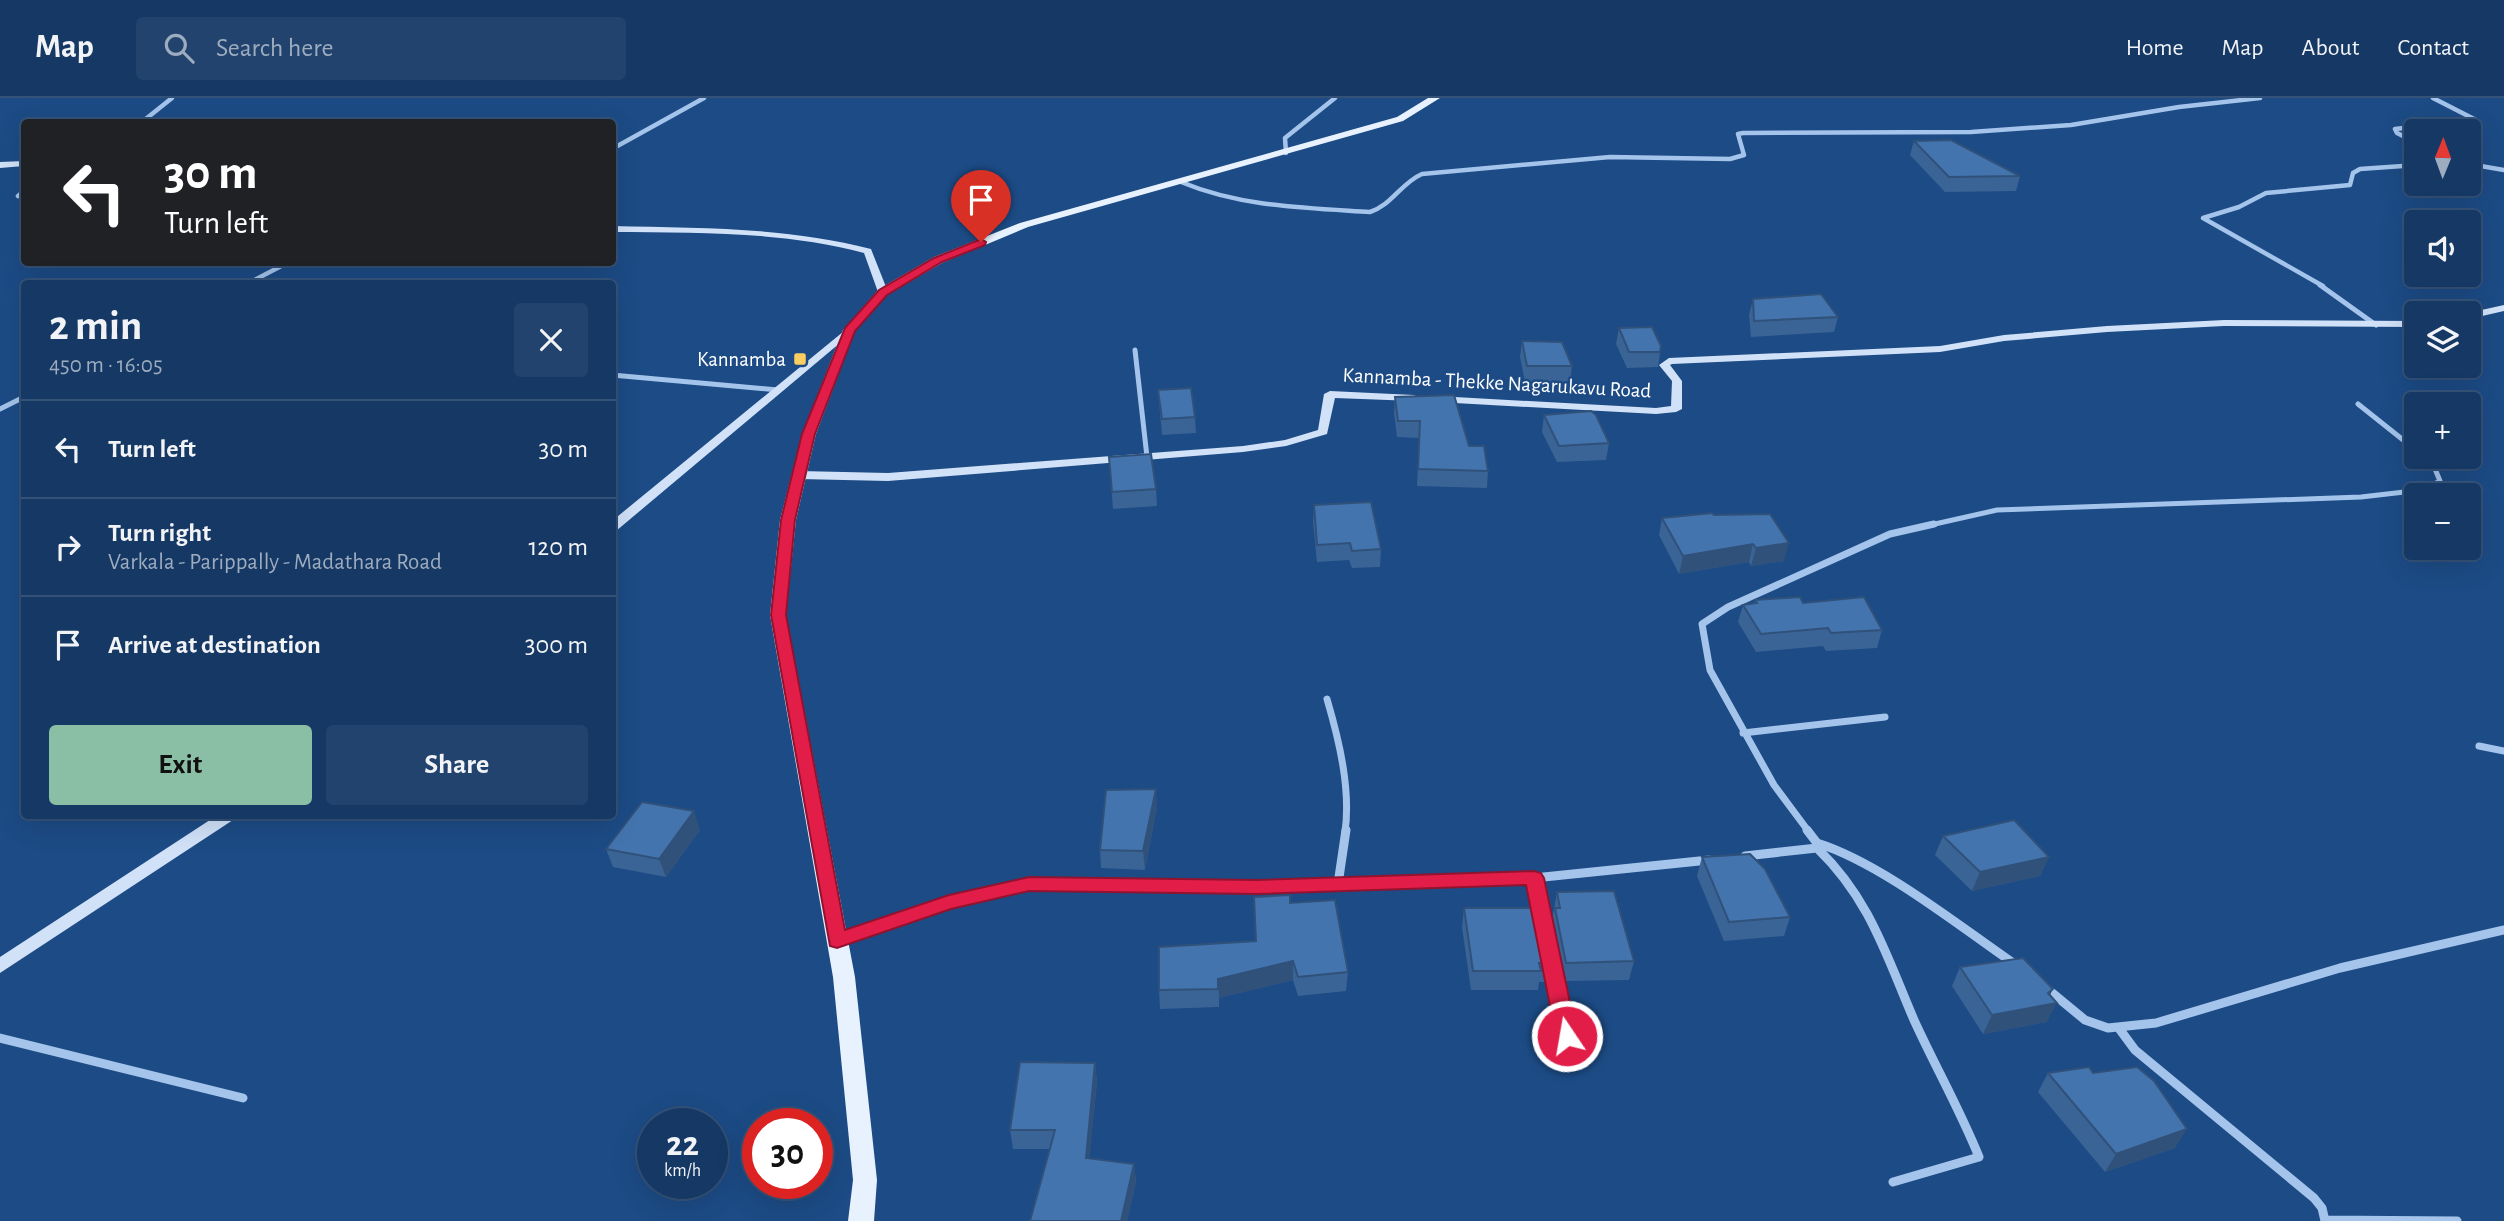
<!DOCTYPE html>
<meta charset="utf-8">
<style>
:root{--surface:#153864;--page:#22436d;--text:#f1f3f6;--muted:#9dacbf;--line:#345278;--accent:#8abfa5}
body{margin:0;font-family:"Alegreya Sans",sans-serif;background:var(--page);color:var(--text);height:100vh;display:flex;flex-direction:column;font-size:26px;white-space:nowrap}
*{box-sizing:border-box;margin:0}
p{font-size:23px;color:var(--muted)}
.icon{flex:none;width:38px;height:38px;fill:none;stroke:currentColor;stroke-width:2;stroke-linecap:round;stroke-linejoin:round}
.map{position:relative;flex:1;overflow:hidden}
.sheet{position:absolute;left:21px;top:182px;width:595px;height:539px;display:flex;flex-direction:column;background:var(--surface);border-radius:7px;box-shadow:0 7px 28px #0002,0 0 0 2px var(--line)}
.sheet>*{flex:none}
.guide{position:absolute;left:21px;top:21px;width:595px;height:147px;border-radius:7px;box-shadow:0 7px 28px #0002,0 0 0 2px var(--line);background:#202124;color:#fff;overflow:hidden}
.needle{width:46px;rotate:1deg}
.tools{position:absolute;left:2404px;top:21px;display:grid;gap:14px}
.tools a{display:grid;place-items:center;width:77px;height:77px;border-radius:7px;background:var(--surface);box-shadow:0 7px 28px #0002,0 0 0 2px var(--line);font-size:35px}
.speed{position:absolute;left:637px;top:1010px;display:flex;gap:14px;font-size:35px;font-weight:700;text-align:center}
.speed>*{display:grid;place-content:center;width:91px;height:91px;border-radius:50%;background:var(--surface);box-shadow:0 7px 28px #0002,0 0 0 2px var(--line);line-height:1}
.speed small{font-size:18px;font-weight:400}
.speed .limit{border:10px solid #d22;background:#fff;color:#111}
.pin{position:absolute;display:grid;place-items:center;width:60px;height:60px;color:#fff;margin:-72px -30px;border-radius:50% 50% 50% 0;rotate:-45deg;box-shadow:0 0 7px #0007}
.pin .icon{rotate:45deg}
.me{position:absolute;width:77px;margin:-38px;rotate:348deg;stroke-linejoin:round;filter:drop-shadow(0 0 5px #0008)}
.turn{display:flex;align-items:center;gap:24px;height:147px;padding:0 28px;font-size:32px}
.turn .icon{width:91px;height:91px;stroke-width:2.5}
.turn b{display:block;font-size:49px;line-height:60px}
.round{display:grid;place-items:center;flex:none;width:74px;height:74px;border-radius:7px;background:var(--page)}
.summary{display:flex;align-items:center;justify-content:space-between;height:119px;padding:0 28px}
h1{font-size:42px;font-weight:700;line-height:52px}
.primary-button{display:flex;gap:14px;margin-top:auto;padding:14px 28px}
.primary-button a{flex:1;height:80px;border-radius:7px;background:var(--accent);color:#111;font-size:28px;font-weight:700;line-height:80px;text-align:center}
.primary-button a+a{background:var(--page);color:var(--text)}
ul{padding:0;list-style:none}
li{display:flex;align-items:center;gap:21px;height:98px;padding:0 28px;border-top:2px solid var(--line)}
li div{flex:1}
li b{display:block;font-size:26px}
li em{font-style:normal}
header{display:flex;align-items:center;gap:42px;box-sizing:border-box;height:98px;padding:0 35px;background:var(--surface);border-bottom:2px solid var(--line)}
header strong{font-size:33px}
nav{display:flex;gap:38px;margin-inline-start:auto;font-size:24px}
.search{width:490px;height:63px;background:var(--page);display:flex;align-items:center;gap:18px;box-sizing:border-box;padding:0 24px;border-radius:7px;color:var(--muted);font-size:26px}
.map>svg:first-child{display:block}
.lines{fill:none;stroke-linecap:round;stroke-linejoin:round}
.minor-far3{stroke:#a4c4eb;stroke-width:4.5}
.minor-far2{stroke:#a4c4eb;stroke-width:5}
.minor-far1{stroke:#a4c4eb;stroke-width:7}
.minor{stroke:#a4c4eb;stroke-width:9}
.secondary{fill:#d0e1f8;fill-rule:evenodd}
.primary{fill:#e8f1fe;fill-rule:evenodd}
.wall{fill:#3a6496}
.shaded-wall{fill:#30517a}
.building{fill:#4474ae;stroke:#30517a;stroke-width:2}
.route{fill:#e11d48;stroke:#92132f;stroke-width:2}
.poi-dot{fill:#fbce61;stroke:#1c4b85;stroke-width:2.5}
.labels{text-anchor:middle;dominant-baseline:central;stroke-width:5;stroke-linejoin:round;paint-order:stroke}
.far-poi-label{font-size:21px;fill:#fff;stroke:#1c4b85;text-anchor:end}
.far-street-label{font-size:21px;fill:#fff;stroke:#1c4b85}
</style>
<header>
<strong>Map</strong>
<div class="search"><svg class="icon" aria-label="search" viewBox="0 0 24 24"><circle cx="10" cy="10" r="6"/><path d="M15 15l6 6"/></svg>Search here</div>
<nav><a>Home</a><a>Map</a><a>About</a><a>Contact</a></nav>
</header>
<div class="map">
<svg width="2504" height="1123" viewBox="0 0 2504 1123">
<rect width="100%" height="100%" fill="#1c4b85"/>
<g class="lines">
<path class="minor-far3" d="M 142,24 L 172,0
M 2417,45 L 2397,35 L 2395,31 L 2476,22 L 2433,0
M 612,51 L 704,0
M 1286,55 L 1285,40 L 1335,0
M 2469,66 L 2504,72
M 1181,84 C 1241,109 1306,110 1370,114 C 1392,107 1401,85 1422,76 L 1610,59 L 1730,61 L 1744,57 L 1738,36 L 1743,35 L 1971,34 L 2071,27 L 2179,9 L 2260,0
M 18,98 L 24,93
M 247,186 L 289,164
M 2323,188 L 2203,120 L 2239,109 L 2266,95 L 2350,87 L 2353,75 L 2360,71 L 2417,67"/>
<path class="minor-far2" d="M 2320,187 L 2376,227
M 1135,252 L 1147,359
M 612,277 L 778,292
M 2358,306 L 2417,353
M 0,311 L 24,299
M 1926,428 L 1997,412 L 2361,399 L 2422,392 L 2440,383 L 2433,366 L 2424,359"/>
<path class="minor-far1" d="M 1327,601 C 1339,642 1351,691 1345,734
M 1743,635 L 1885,619
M 2479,648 L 2504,653
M 1809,734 L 1774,687 L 1710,572 L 1702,526 L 1728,509 L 1890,436 L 1934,426"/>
<path class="minor" d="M 1817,745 C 1881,765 1959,828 2016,867
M 1817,750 C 1870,801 1886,857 1914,922 C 1935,968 1960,1012 1979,1059 L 1893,1084
M 1745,758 L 1817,750 L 1817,745 L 1807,732
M 1534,780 L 1572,964
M 1338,786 L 1346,732
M 841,841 L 949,804 L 1029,786 L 1257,789 L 1534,780 L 1709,762
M 2045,889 L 2085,922 L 2108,930 L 2156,925 L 2340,870 L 2504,832
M 2118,929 L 2135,952 L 2314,1100 L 2322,1110 L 2325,1123
M 0,940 L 243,1000
M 2325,1122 L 2457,1123"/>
<path class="secondary" d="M 24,63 L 24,68 L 0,70 L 0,64 Z
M 612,128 C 700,130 786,129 871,151 L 888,194 L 883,197 L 878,194 L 864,155 C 782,133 697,135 612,134 Z
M 2504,207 L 2504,213 L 2469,221 L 2468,215 Z
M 2224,222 L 2417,223 L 2417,229 L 2224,228 L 2107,234 L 2004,243 L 1940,254 L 1672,266 L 1670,267 L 1682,283 L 1682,311 L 1676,314 L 1656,316 L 1437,304 L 1431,301 L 1437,298 L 1656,310 L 1671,308 L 1672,283 L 1659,267 L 1669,260 L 1940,248 L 2004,237 L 2107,228 Z
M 849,229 L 854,232 L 853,234 L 616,433 L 612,434 L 612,423 Z
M 1330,293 L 1414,297 L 1420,300 L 1414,303 L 1335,300 L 1327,336 L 1286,348 L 1243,354 L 888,383 L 799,381 L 793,377 L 799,373 L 888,375 L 1243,348 L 1285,342 L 1318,332 L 1324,296 Z
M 216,718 L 235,718 L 233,722 L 0,875 L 0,859 Z"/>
<path class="primary" d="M 1428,0 L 1440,0 L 1403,23 L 1028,129 L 942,165 L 887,197 L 855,233 L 816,336 L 796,422 L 786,517 L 855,879 L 877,1082 L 874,1123 L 848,1123 L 853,1082 L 833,879 L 770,517 L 780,422 L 802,336 L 843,232 L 879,191 L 934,159 L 1020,125 L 1397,19 Z"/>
</g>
<path class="wall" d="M 1914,43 L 2020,78 L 2016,93 L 1945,94 L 1910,57 Z
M 1753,201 L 1838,219 L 1834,234 L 1751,239 L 1749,217 Z
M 1619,230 L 1661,248 L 1658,269 L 1627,270 L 1616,246 Z
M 1522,243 L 1572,268 L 1570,284 L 1525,284 L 1520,259 Z
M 1158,292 L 1195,319 L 1196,335 L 1162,337 Z
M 1395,299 L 1469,348 L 1488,373 L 1487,390 L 1417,388 L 1419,340 L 1397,339 L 1394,315 Z
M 1544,317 L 1609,345 L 1606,362 L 1557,364 L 1542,334 Z
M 1109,359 L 1156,391 L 1157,408 L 1113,411 Z
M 1314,407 L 1381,451 L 1380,469 L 1352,470 L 1349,462 L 1317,464 L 1313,424 Z
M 1714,417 L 1784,463 L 1751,468 L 1749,464 L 1679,476 L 1659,437 L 1662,420 Z
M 1755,502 L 1803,505 L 1882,532 L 1877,550 L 1826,553 L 1823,548 L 1756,554 L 1738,524 L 1743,507 L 1754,505 Z
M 1157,709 L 1145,772 L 1101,770 L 1100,752 Z
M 700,732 L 666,779 L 613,769 L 606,751 Z
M 1943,738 L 2049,759 L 2040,778 L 1972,793 L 1935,757 Z
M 1702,759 L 1790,819 L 1784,838 L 1724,843 L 1697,778 Z
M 1557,794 L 1634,863 L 1629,882 L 1563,883 L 1551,828 Z
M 1254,799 L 1290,805 L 1348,874 L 1346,893 L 1298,898 L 1293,882 L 1219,900 L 1219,909 L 1160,911 L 1159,892 L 1255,843 Z
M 1464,810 L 1552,865 L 1548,884 L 1539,884 L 1538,892 L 1471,892 L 1462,829 Z
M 1960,869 L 2050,897 L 2047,924 L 1983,936 L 1952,888 Z
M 1095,965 L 1097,984 L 1089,1060 L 1134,1066 L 1136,1084 L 1127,1123 L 1030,1123 L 1050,1051 L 1013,1051 L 1010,1032 Z
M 2048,975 L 2093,975 L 2175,1050 L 2105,1074 L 2038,994 Z"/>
<path class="shaded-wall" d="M 1789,445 L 1784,463 L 1751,468 L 1756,450 Z
M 1753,446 L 1749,464 L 1679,476 L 1683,458 Z
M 1156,691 L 1157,709 L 1145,772 L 1143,753 Z
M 694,713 L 700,732 L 666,779 L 659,761 Z
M 2049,759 L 2040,778 L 1972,793 L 1980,774 Z
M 1293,863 L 1293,882 L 1219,900 L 1218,881 Z
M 2053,891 L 2045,907 L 2057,905 L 2047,924 L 1983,936 L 1992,917 Z
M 1095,965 L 1097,984 L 1088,1078 L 1086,1060 Z
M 2187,1031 L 2175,1050 L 2105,1074 L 2116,1056 Z
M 1134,1066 L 1136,1084 L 1127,1123 L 1121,1123 Z"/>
<path class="building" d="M 1951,42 L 2020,78 L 1949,79 L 1914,43 Z
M 1821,196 L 1838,219 L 1754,223 L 1753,201 Z
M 1652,229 L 1661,248 L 1660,254 L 1629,254 L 1619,230 Z
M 1522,243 L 1562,244 L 1572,268 L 1527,268 Z
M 1191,290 L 1195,319 L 1162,321 L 1158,292 Z
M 1454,297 L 1469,348 L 1484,348 L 1488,373 L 1418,371 L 1420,323 L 1398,323 L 1395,299 Z
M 1591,313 L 1596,317 L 1609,345 L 1559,348 L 1544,317 Z
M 1151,356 L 1156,391 L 1112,394 L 1109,359 Z
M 1371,404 L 1381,451 L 1352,453 L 1350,445 L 1317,447 L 1314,407 Z
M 1712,415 L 1714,417 L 1770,416 L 1789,445 L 1756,450 L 1753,446 L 1683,458 L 1662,420 Z
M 1800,499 L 1803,505 L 1864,499 L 1882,532 L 1831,535 L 1828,530 L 1761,536 L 1743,507 L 1757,505 L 1755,502 Z
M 1156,691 L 1143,753 L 1100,752 L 1106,692 Z
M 642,704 L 694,713 L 659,761 L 606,751 Z
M 2014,722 L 2049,759 L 1980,774 L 1943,738 Z
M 1750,756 L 1765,771 L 1790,819 L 1729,824 L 1702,759 Z
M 1614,793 L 1634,863 L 1566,865 L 1555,810 L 1560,810 L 1557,794 Z
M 1290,797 L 1290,805 L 1335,802 L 1348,874 L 1298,879 L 1293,863 L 1218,881 L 1218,891 L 1159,892 L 1159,849 L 1256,843 L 1254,799 Z
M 1464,810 L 1540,810 L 1552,865 L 1539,865 L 1541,873 L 1473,873 Z
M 2023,860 L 2053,891 L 2048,895 L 2057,905 L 1992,917 L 1960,869 Z
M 1020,964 L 1095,965 L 1086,1060 L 1134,1066 L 1121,1123 L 1030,1123 L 1055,1032 L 1010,1032 Z
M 2089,969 L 2093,975 L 2137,969 L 2154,983 L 2187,1031 L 2116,1056 L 2048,975 Z"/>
<path class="route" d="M 981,141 L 986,144 L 985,147 L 942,164 L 887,197 L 855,233 L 815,336 L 795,422 L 786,517 L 845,832 L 949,797 L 1029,779 L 1257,782 L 1534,773 L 1541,775 L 1544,780 L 1577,938 L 1574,944 L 1567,947 L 1559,944 L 1556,938 L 1526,787 L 1257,796 L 1029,793 L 951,811 L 837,850 L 830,848 L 771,517 L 781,422 L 802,336 L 845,230 L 879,192 L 934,160 Z"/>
<rect class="poi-dot" x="793" y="254" width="14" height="14" rx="3.5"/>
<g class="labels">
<g class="far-poi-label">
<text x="786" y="261">Kannamba</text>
</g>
<g class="far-street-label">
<text transform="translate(1497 285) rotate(3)">Kannamba - Thekke Nagarukavu Road</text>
</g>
</g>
</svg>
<div class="tools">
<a><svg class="needle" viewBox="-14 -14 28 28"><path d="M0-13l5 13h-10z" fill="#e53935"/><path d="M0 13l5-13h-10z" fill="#9dacbf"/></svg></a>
<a><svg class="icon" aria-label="sound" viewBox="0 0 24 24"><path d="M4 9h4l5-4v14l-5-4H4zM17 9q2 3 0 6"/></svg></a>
<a><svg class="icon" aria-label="layers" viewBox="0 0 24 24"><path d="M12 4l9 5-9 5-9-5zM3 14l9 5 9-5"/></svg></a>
<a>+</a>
<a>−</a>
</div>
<div class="speed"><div>22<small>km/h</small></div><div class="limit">30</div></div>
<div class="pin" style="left:981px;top:144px;background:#d93025"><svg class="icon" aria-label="arrive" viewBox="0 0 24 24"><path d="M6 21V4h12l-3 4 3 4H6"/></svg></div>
<svg class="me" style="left:1567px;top:938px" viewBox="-20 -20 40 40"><circle r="17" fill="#e11d48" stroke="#fff" stroke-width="3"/><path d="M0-11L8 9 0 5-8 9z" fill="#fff"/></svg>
<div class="guide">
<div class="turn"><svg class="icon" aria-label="left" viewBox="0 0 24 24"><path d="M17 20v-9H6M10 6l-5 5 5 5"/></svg><div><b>30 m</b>Turn left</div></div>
</div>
<section class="sheet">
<div class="summary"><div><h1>2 min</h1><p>450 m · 16:05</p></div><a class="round"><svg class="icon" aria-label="close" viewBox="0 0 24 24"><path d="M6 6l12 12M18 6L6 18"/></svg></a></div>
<ul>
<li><svg class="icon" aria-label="left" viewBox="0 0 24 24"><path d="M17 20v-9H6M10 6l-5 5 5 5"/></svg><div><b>Turn left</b></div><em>30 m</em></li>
<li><svg class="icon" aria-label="right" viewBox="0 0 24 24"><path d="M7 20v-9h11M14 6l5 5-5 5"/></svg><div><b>Turn right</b><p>Varkala - Parippally - Madathara Road</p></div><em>120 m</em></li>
<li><svg class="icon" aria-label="arrive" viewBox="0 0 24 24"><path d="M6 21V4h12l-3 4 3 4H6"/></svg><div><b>Arrive at destination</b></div><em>300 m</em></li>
</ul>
<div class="primary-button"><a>Exit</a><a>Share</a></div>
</section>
</div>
